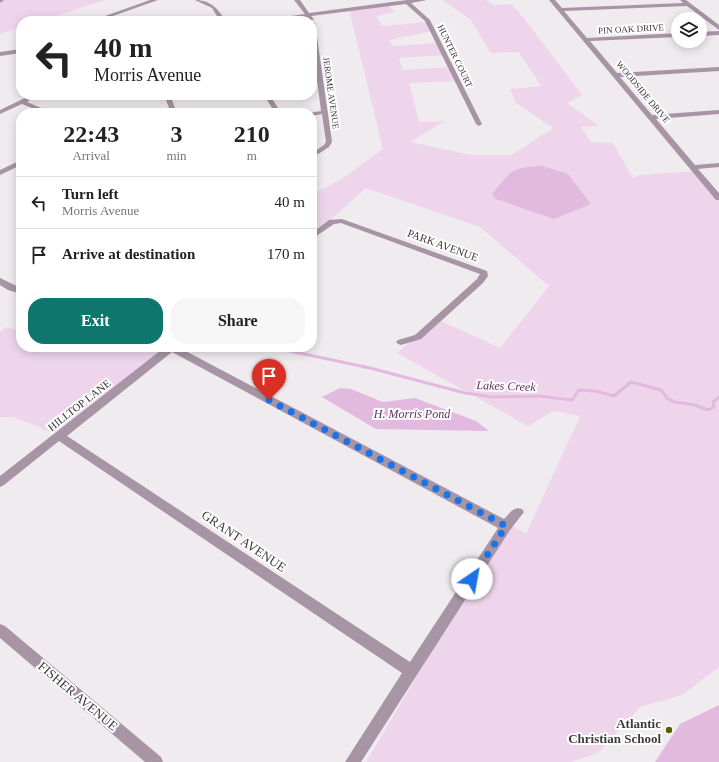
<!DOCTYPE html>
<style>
:root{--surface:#fff;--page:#f6f6f6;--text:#222;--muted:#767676;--line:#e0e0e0;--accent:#0f766e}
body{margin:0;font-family:"Times New Roman",serif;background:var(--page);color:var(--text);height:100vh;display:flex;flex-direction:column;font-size:15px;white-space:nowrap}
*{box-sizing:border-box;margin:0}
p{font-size:13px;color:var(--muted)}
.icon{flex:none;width:22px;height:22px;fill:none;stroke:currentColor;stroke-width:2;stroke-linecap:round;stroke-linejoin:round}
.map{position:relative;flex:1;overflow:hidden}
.side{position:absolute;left:16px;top:108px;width:301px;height:244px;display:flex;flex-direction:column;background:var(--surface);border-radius:16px;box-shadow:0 2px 10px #0003}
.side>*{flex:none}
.guide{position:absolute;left:16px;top:16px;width:301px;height:84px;border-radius:16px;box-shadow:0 2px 10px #0003;background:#fff;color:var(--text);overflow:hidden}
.fabs{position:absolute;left:671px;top:12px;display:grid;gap:8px}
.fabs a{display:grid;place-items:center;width:36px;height:36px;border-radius:50%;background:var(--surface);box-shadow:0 2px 10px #0003;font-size:20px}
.pin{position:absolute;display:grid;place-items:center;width:34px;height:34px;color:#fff;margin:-41px -17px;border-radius:50% 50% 50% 0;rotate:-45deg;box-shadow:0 0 4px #0007}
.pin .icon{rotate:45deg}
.me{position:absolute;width:44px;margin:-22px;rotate:33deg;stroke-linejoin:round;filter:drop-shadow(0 0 3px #0008)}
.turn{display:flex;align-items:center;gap:14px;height:84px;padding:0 12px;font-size:18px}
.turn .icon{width:52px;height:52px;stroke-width:2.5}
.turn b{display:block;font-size:28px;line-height:34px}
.eta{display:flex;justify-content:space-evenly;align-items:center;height:68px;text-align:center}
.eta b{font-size:24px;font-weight:700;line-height:28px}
.action{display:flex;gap:8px;margin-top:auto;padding:8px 12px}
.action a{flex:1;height:46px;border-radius:16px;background:var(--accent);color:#fff;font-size:16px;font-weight:700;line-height:46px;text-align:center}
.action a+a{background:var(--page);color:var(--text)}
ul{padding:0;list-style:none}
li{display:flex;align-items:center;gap:12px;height:52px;padding:0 12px;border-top:1px solid var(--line)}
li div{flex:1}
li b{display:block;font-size:15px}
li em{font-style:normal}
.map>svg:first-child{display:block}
.green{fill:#eed5ec}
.water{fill:#e2b9df}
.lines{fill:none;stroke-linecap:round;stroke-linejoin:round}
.stream{stroke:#e2b9df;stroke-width:3}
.minor{fill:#a795a6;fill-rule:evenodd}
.route{stroke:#1a73e8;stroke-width:7;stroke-dasharray:0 12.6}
.poi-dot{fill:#535f00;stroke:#fff;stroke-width:1.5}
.labels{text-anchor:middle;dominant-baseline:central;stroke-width:4;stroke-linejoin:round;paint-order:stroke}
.far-street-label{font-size:9px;fill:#3d3b3c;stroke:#fff}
.street-label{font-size:11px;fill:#3d3b3c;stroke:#fff}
.water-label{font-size:12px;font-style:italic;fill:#612f5f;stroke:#fff}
.near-street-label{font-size:13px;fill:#3d3b3c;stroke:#fff}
.near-poi-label{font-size:13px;font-weight:bold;fill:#3d3b3c;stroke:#fff;text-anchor:end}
</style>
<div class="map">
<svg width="719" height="762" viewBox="0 0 719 762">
<rect width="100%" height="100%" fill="#f0ebef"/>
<path class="green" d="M 0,0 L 105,0 L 40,21 L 21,21 L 21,27 L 0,34 Z
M 442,0 L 486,0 L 493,5 L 511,4 L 523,17 L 582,95 L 567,103 L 599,126 L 581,127 L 591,142 L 613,143 L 633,178 L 639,175 L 698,171 L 719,196 L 719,667 L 682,695 L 640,707 L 598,753 L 571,762 L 366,762 L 508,523 L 526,534 L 580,416 L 553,411 L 528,426 L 397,353 L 437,319 L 500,348 L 549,286 L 480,227 L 366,188 L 318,231 L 312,229 L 312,195 L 346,176 L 383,149 L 349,9 L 387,4 L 395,12 L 376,16 L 383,26 L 427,22 L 433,31 L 389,40 L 393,46 L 439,43 L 444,55 L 399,58 L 403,70 L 451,67 L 458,81 L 409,83 L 419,122 L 445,121 L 410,142 L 471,155 L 512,155 L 553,128 L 516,103 L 510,89 L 541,86 L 519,52 L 491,53 L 470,19 Z
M 6,327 L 21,331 L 21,347 L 172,347 L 101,402 L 53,433 L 14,417 L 0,417 L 0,332 Z"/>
<path class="water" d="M 543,166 L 568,174 L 591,204 L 554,219 L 496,199 L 492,194 C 513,169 510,168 543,166 Z
M 340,388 L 351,389 L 383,402 L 415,398 L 476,421 L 489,431 L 376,429 L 322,397 Z
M 719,705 L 719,762 L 655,762 L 680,724 Z"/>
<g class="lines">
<path class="stream" d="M 271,347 L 370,368 L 465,393 L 492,397 L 539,396 L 572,400 L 579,390 L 596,391 L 614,396 L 631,382 L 661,390 L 668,399 L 675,402 L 695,405 L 708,410 L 714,407 L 713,402 L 719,397"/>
<path class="minor" d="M 0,0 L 4,0 L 0,3 Z
M 150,0 L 158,0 L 99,21 L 91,21 Z
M 195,0 C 211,0 218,9 226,21 L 220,21 L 212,8 Z
M 294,0 L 300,0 L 309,13 L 407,0 L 427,0 L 411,3 L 430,20 L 482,124 L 479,126 L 476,124 L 425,21 L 406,4 L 311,16 L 314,19 L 311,21 L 307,17 L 273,21 L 258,21 L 305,14 Z
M 549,0 L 555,0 L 562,8 L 683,3 L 680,0 L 686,0 L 719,25 L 719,30 L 687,6 L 564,11 L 587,38 L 678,33 L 678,37 L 590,41 L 617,73 L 719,67 L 719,71 L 620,77 L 652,115 L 719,110 L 719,114 L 656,119 L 695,165 L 719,163 L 719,167 L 698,169 L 719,193 L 719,200 L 716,200 Z
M 312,21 L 315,23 L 332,142 L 329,147 L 312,158 L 312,153 L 324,145 L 326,142 L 322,114 L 312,116 L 312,113 L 309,113 L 321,111 L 312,42 Z
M 719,31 L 719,35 L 700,36 L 700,32 Z
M 21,49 L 21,53 L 0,56 L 0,52 Z
M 31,95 L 39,95 L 27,102 L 53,113 L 44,113 L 22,104 L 0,114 L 0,110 Z
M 164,95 L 170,95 L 177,113 L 171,113 Z
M 264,95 L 270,95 L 281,113 L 275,113 Z
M 21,160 L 21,165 L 0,175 L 0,170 Z
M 342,219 L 487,271 L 488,276 L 483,283 L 421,339 L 401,345 L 398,344 L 396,342 L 398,340 L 415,335 L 477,279 L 480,274 L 341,223 L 334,224 L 312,239 L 312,233 L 329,220 Z
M 0,278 L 21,288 L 21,294 L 8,290 L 0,285 Z
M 165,347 L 178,347 L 504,519 C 510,513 514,506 522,509 L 524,512 L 510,530 L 361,762 L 345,762 L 402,673 L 59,441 L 4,485 L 0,487 L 0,476 ZM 172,352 L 498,528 L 410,662 L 67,436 Z
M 0,624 L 5,626 L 161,757 L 163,762 L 145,762 L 0,638 Z"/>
</g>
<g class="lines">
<path class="route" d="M 269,400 L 506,526 L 472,579"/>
</g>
<circle class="poi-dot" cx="669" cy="730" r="4"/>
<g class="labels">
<g class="far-street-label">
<text transform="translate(631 29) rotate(-3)">PIN OAK DRIVE</text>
<text transform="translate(455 56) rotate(64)">HUNTER COURT</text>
<text transform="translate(643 92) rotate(50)">WOODSIDE DRIVE</text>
<text transform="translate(331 93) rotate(82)">JEROME AVENUE</text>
</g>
<g class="street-label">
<text transform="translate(443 245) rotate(20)">PARK AVENUE</text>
<text transform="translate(79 405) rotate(-38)">HILLTOP LANE</text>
</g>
<g class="water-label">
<text transform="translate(506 386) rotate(2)">Lakes Creek</text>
<text x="412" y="414">H. Morris Pond</text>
</g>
<g class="near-street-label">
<text transform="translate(244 541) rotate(34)">GRANT AVENUE</text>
<text transform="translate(78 696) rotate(40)">FISHER AVENUE</text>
</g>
<g class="near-poi-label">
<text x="661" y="723">Atlantic<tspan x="661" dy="15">Christian School</tspan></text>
</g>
</g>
</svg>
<div class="fabs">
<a><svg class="icon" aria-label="layers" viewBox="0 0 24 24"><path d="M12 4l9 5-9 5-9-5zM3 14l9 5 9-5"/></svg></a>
</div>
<div class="pin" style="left:269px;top:400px;background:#d93025"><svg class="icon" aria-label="arrive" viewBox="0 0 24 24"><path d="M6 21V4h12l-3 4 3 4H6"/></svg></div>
<svg class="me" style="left:472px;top:579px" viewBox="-20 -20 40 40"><circle r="19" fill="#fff"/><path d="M0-13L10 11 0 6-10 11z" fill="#1a73e8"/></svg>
<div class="guide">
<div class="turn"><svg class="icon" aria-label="left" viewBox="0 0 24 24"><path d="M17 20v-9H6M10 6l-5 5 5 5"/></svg><div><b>40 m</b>Morris Avenue</div></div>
</div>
<section class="side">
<div class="eta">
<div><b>22:43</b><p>Arrival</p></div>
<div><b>3</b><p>min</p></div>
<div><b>210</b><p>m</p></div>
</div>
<ul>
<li><svg class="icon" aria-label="left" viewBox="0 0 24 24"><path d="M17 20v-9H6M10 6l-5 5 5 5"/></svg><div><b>Turn left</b><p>Morris Avenue</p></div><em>40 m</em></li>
<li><svg class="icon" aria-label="arrive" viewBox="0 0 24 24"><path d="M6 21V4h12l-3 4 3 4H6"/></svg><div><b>Arrive at destination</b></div><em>170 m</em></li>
</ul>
<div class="action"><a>Exit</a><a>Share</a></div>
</section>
</div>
